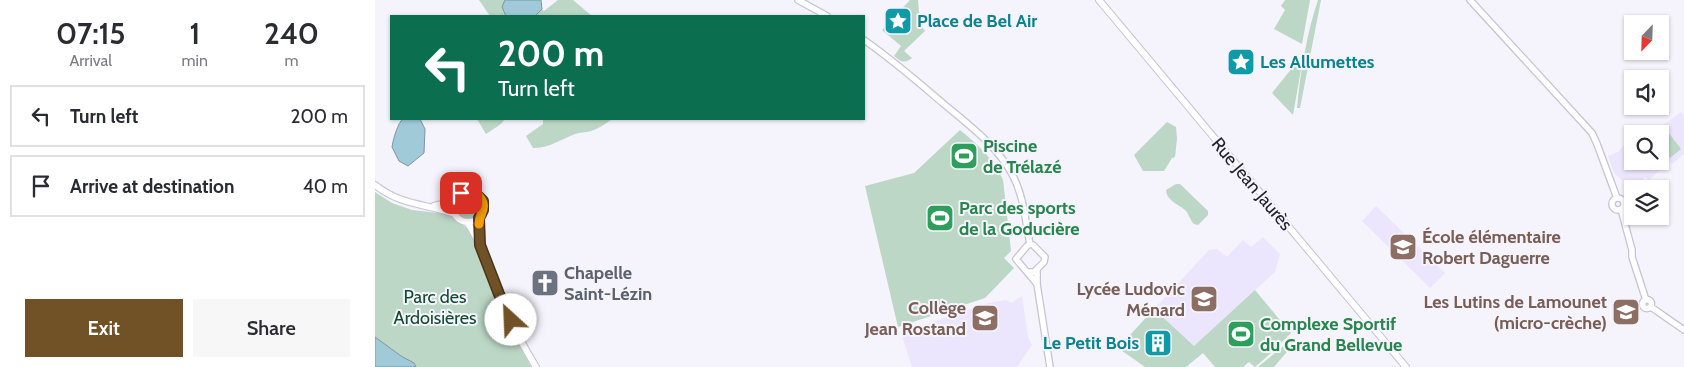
<!DOCTYPE html>
<meta charset="utf-8">
<style>
:root{--surface:#fff;--page:#f7f7f7;--text:#2b2b33;--muted:#7c7c81;--line:#e1e1e2;--accent:#715227}
body{margin:0;font-family:Cabin,sans-serif;background:var(--page);color:var(--text);height:100vh;display:flex;flex-direction:column;font-size:19px;white-space:nowrap}
*{box-sizing:border-box;margin:0}
p{font-size:16px;color:var(--muted)}
.icon{flex:none;width:28px;height:28px;fill:none;stroke:currentColor;stroke-width:2;stroke-linecap:round;stroke-linejoin:round}
.map{position:relative;flex:1;overflow:hidden}
.side{display:flex;flex-direction:column;background:var(--surface);width:375px}
.side>*{flex:none}
.guide{position:absolute;left:15px;top:15px;width:475px;height:105px;border-radius:0px;box-shadow:0 1px 4px #0004;background:#0b6e4f;color:#fff;overflow:hidden}
.needle{width:32px;rotate:203deg}
.tools{position:absolute;left:1249px;top:15px;display:grid;gap:10px}
.tools a{display:grid;place-items:center;width:45px;height:45px;border-radius:0px;background:var(--surface);box-shadow:0 1px 4px #0004;font-size:25px}
.pin{position:absolute;display:grid;place-items:center;width:42px;height:42px;color:#fff;margin:-21px;border-radius:10px;box-shadow:0 2px 8px #0006}
.me{position:absolute;width:55px;margin:-28px;rotate:335deg;stroke-linejoin:round;filter:drop-shadow(0 0 4px #0008)}
.turn{display:flex;align-items:center;gap:18px;height:105px;padding:0 25px;font-size:22px}
.turn .icon{width:65px;height:65px;stroke-width:2.5}
.turn b{display:block;font-size:35px;line-height:42px}
.eta{display:flex;justify-content:space-evenly;align-items:center;height:85px;text-align:center}
.eta b{font-size:30px;font-weight:600;line-height:35px}
.primary-button{display:flex;gap:10px;margin-top:auto;padding:10px 25px}
.primary-button a{flex:1;height:58px;border-radius:0px;background:var(--accent);color:#fff;font-size:20px;font-weight:600;line-height:58px;text-align:center}
.primary-button a+a{background:var(--page);color:var(--text)}
ul{padding:0;list-style:none}
li{display:flex;align-items:center;gap:15px;height:62px;margin:0 10px 8px;padding:0 15px;border:2px solid var(--line);border-radius:0px}
li div{flex:1}
li b{display:block;font-size:19px}
li em{font-style:normal}
main{display:flex;flex:1;min-height:0}
.map>svg:first-child{display:block}
.built{fill:#ebe6fd}
.green{fill:#bcd7c5}
.water{fill:#a1cad8;stroke:#7b97a4}
.lines{fill:none;stroke-linecap:round;stroke-linejoin:round}
.tertiary-casing{stroke:#c6c2d7;stroke-width:8}
.secondary-casing{stroke:#c6c2d7;stroke-width:8}
.tertiary{stroke:#fff;stroke-width:5.5}
.secondary{stroke:#fff;stroke-width:6}
.route-casing{stroke:#493519;stroke-width:12}
.route{stroke:#715227;stroke-width:9}
.slow{stroke:#f59e0b;stroke-width:9}
.labels{text-anchor:middle;dominant-baseline:central;stroke-width:4;stroke-linejoin:round;paint-order:stroke}
.culture-label{font-size:18px;font-weight:bold;fill:#0d838f;stroke:#f5f3fc;text-anchor:start}
.leisure-label{font-size:18px;font-weight:bold;fill:#27864d;stroke:#f5f3fc;text-anchor:start}
.street-label{font-size:18px;fill:#232129;stroke:#f5f3fc}
.education-label{font-size:18px;font-weight:bold;fill:#785e54;stroke:#f5f3fc;text-anchor:end}
.worship-label{font-size:18px;font-weight:bold;fill:#5b616d;stroke:#f5f3fc;text-anchor:start}
.park-label{font-size:18px;fill:#124c2e;stroke:#f5f3fc}
</style>
<main>
<section class="side">
<div class="eta">
<div><b>07:15</b><p>Arrival</p></div>
<div><b>1</b><p>min</p></div>
<div><b>240</b><p>m</p></div>
</div>
<ul>
<li><svg class="icon" aria-label="left" viewBox="0 0 24 24"><path d="M17 20v-9H6M10 6l-5 5 5 5"/></svg><div><b>Turn left</b></div><em>200 m</em></li>
<li><svg class="icon" aria-label="arrive" viewBox="0 0 24 24"><path d="M6 21V4h12l-3 4 3 4H6"/></svg><div><b>Arrive at destination</b></div><em>40 m</em></li>
</ul>
<div class="primary-button"><a>Exit</a><a>Share</a></div>
</section>
<div class="map">
<svg width="1309" height="367" viewBox="0 0 1309 367">
<rect width="100%" height="100%" fill="#f5f3fc"/>
<path class="built" d="M 1306,112 L 1309,116 L 1309,154 L 1297,164 L 1290,157 L 1284,162 L 1285,170 L 1274,180 L 1270,177 L 1264,186 L 1254,179 L 1250,183 L 1239,173 L 1233,156 L 1243,152 L 1252,141 L 1257,146 L 1258,161 L 1285,161 L 1285,134 L 1276,134 Z
M 1001,206 L 1070,273 L 1055,288 L 987,221 Z
M 888,237 L 905,254 L 900,272 L 819,346 L 779,309 L 834,250 L 842,249 L 852,257 L 868,240 L 876,247 Z
M 647,296 L 653,337 L 657,345 L 642,367 L 537,367 L 526,333 L 614,303 L 631,300 L 636,303 Z"/>
<path class="green" d="M 104,0 L 130,0 L 127,7 L 131,16 L 115,16 Z
M 183,0 L 198,0 L 217,16 L 160,16 L 167,9 L 169,11 Z
M 535,0 L 543,0 L 545,24 L 550,31 L 529,51 L 537,58 C 529,64 526,62 519,56 L 526,46 L 507,30 Z
M 910,0 L 935,0 L 927,44 L 899,29 L 910,10 L 906,6 Z
M 943,0 L 946,0 L 925,108 L 922,108 C 925,74 932,32 943,0 Z
M 926,57 L 928,58 L 918,115 L 897,93 Z
M 102,119 L 130,119 L 126,124 L 111,134 Z
M 168,119 L 237,119 C 230,124 223,129 216,131 C 210,133 205,132 200,134 C 185,140 174,148 158,148 L 151,136 L 168,124 Z
M 792,122 L 801,127 L 802,139 L 800,157 L 797,158 L 789,171 L 768,171 L 759,155 Z
M 1290,128 L 1306,149 L 1295,158 L 1285,145 L 1285,134 L 1283,134 Z
M 585,130 C 602,144 619,159 628,180 L 636,251 L 629,258 L 639,268 L 610,298 L 523,327 L 490,186 L 539,173 Z
M 801,184 L 805,184 L 833,211 L 833,215 L 823,225 L 819,224 C 815,220 814,214 810,210 C 803,204 792,201 791,190 Z
M 0,192 L 17,203 L 37,210 L 72,214 L 92,228 L 98,238 L 124,307 L 156,367 L 0,367 Z
M82 207a12 12 0 1 1 24 0a12 12 0 1 1-24 0Z
M 880,290 L 909,325 L 913,327 L 916,333 L 898,351 L 890,344 L 889,345 L 896,353 L 880,367 L 874,362 L 868,367 L 840,367 L 828,353 L 811,367 L 770,367 L 743,348 L 779,309 L 819,346 Z
M 914,342 L 916,347 L 899,367 L 883,367 L 912,343 Z"/>
<path class="water" d="M 130,0 L 166,0 L 167,9 L 160,16 L 131,16 L 127,7 Z
M 28,119 L 45,119 L 50,129 L 49,153 L 33,166 L 24,161 L 17,147 C 18,140 23,122 28,119 Z
M 0,337 L 26,356 L 39,363 L 41,367 L 0,367 Z"/>
<g class="lines">
<defs>
<path id="tertiary" d="M 423,0 L 452,16
M 1095,0 L 1217,133 L 1222,144 L 1242,198
M 489,40 C 518,60 543,82 570,105 C 594,125 622,146 637,174 C 649,196 650,220 655,244 L 658,245 L 670,257 L 669,262 L 659,272 L 653,272
M1237 204a6 6 0 1 1 12 0a6 6 0 1 1-12 0Z
M 1246,209 L 1257,250 L 1257,257 L 1271,300
M 655,244 L 652,246 L 641,259 L 662,284
M 662,270 L 662,284 L 675,367
M1267.5 304a4.5 4.5 0 1 1 9 0a4.5 4.5 0 1 1-9 0Z
M 1276,307 L 1309,330"/>
<path id="secondary" d="M 724,0 L 1031,367
M 0,185 C 27,206 49,203 80,214
M78 207a15 15 0 1 1 30 0a15 15 0 1 1-30 0Z
M 59,206 L 79,201
M 104,218 L 105,242
M 92,222 C 107,244 114,269 123,294 C 134,319 147,344 161,367"/>
</defs>
<use href="#tertiary" class="tertiary-casing"/>
<use href="#secondary" class="secondary-casing"/>
<use href="#tertiary" class="tertiary"/>
<use href="#secondary" class="secondary"/>
</g>
<g class="lines">
<defs>
<path id="route" d="M 86,193 L 93,191 L 100,193 L 108,201 L 108,210 L 104,218 L 105,245 L 124,294 L 136,320"/>
</defs>
<use href="#route" class="route-casing"/>
<use href="#route" class="route"/>
<path class="slow" d="M 104,224 C 104,212 114,209 104,196"/>
</g>
<defs>
<symbol id="sight-square" viewBox="-11 -11 22 22"><rect x="-9" y="-9" width="18" height="18" rx="4" fill="#0f9aa8" stroke="#f5f3fc"/><path d="M0-6L1.8-2.2L6-1.7L2.9 1.2L3.7 5.4L0 3.3L-3.7 5.4L-2.9 1.2L-6-1.7L-1.8-2.2Z" fill="#fff"/></symbol>
<symbol id="stadium-square" viewBox="-11 -11 22 22"><rect x="-9" y="-9" width="18" height="18" rx="4" fill="#2e9e5b" stroke="#f5f3fc"/><path d="M0-5a6.5 5 0 1 0 0 10a6.5 5 0 1 0 0-10ZM-3.5-1.8h7v3.6h-7Z" fill="#fff"/></symbol>
<symbol id="school-square" viewBox="-11 -11 22 22"><rect x="-9" y="-9" width="18" height="18" rx="4" fill="#8d6e63" stroke="#f5f3fc"/><path d="M0-5L7-2L0 1L-7-2ZM-4 1L0 2.5L4 1V4Q0 6-4 4Z" fill="#fff"/></symbol>
<symbol id="church-square" viewBox="-11 -11 22 22"><rect x="-9" y="-9" width="18" height="18" rx="4" fill="#6b7280" stroke="#f5f3fc"/><path d="M-1.2-6h2.4v3.5h3.3v2.4h-3.3V6h-2.4V-.1h-3.3v-2.4h3.3Z" fill="#fff"/></symbol>
<symbol id="building-square" viewBox="-11 -11 22 22"><rect x="-9" y="-9" width="18" height="18" rx="4" fill="#0f9aa8" stroke="#f5f3fc"/><path d="M-4-6H4V6H1V3H-1V6H-4ZM-2.5-4.3h1.7v1.8h-1.7ZM.8-4.3h1.7v1.8H.8ZM-2.5-1h1.7V.8h-1.7ZM.8-1h1.7V.8H.8Z" fill="#fff"/></symbol>
</defs>
<g fill-rule="evenodd">
<use href="#sight-square" x="507" y="5" width="32" height="32"/>
<use href="#sight-square" x="850" y="46" width="32" height="32"/>
<use href="#stadium-square" x="573" y="140" width="32" height="32"/>
<use href="#stadium-square" x="549" y="202" width="32" height="32"/>
<use href="#school-square" x="1012" y="231" width="32" height="32"/>
<use href="#church-square" x="154" y="267" width="32" height="32"/>
<use href="#school-square" x="813" y="283" width="32" height="32"/>
<use href="#school-square" x="1235" y="296" width="32" height="32"/>
<use href="#school-square" x="594" y="302" width="32" height="32"/>
<use href="#stadium-square" x="850" y="318" width="32" height="32"/>
<use href="#building-square" x="767" y="327" width="32" height="32"/>
</g>
<g class="labels">
<g class="culture-label">
<text x="542" y="21">Place de Bel Air</text>
<text x="885" y="62">Les Allumettes</text>
<text x="764" y="343" text-anchor="end">Le Petit Bois</text>
</g>
<g class="leisure-label">
<text x="608" y="146">Piscine<tspan x="608" dy="21">de Trélazé</tspan></text>
<text x="584" y="208">Parc des sports<tspan x="584" dy="21">de la Goducière</tspan></text>
<text x="885" y="324">Complexe Sportif<tspan x="885" dy="21">du Grand Bellevue</tspan></text>
</g>
<g class="street-label">
<text transform="translate(877 184) rotate(50)">Rue Jean Jaurès</text>
</g>
<g class="education-label">
<text x="1047" y="237" text-anchor="start">École élémentaire<tspan x="1047" dy="21">Robert Daguerre</tspan></text>
<text x="810" y="289">Lycée Ludovic<tspan x="810" dy="21">Ménard</tspan></text>
<text x="1232" y="302">Les Lutins de Lamounet<tspan x="1232" dy="21">(micro-crèche)</tspan></text>
<text x="591" y="308">Collège<tspan x="591" dy="21">Jean Rostand</tspan></text>
</g>
<g class="worship-label">
<text x="189" y="273">Chapelle<tspan x="189" dy="21">Saint-Lézin</tspan></text>
</g>
<g class="park-label">
<text x="60" y="297">Parc des<tspan x="60" dy="21">Ardoisières</tspan></text>
</g>
</g>
</svg>
<div class="tools">
<a><svg class="needle" viewBox="-14 -14 28 28"><path d="M0-13l5 13h-10z" fill="#e53935"/><path d="M0 13l5-13h-10z" fill="#7c7c81"/></svg></a>
<a><svg class="icon" aria-label="sound" viewBox="0 0 24 24"><path d="M4 9h4l5-4v14l-5-4H4zM17 9q2 3 0 6"/></svg></a>
<a><svg class="icon" aria-label="search" viewBox="0 0 24 24"><circle cx="10" cy="10" r="6"/><path d="M15 15l6 6"/></svg></a>
<a><svg class="icon" aria-label="layers" viewBox="0 0 24 24"><path d="M12 4l9 5-9 5-9-5zM3 14l9 5 9-5"/></svg></a>
</div>
<div class="pin" style="left:86px;top:193px;background:#d93025"><svg class="icon" aria-label="arrive" viewBox="0 0 24 24"><path d="M6 21V4h12l-3 4 3 4H6"/></svg></div>
<svg class="me" style="left:136px;top:320px" viewBox="-20 -20 40 40"><circle r="19" fill="#fff"/><path d="M0-13L10 11 0 6-10 11z" fill="#715227"/></svg>
<div class="guide">
<div class="turn"><svg class="icon" aria-label="left" viewBox="0 0 24 24"><path d="M17 20v-9H6M10 6l-5 5 5 5"/></svg><div><b>200 m</b>Turn left</div></div>
</div>
</div>
</main>
